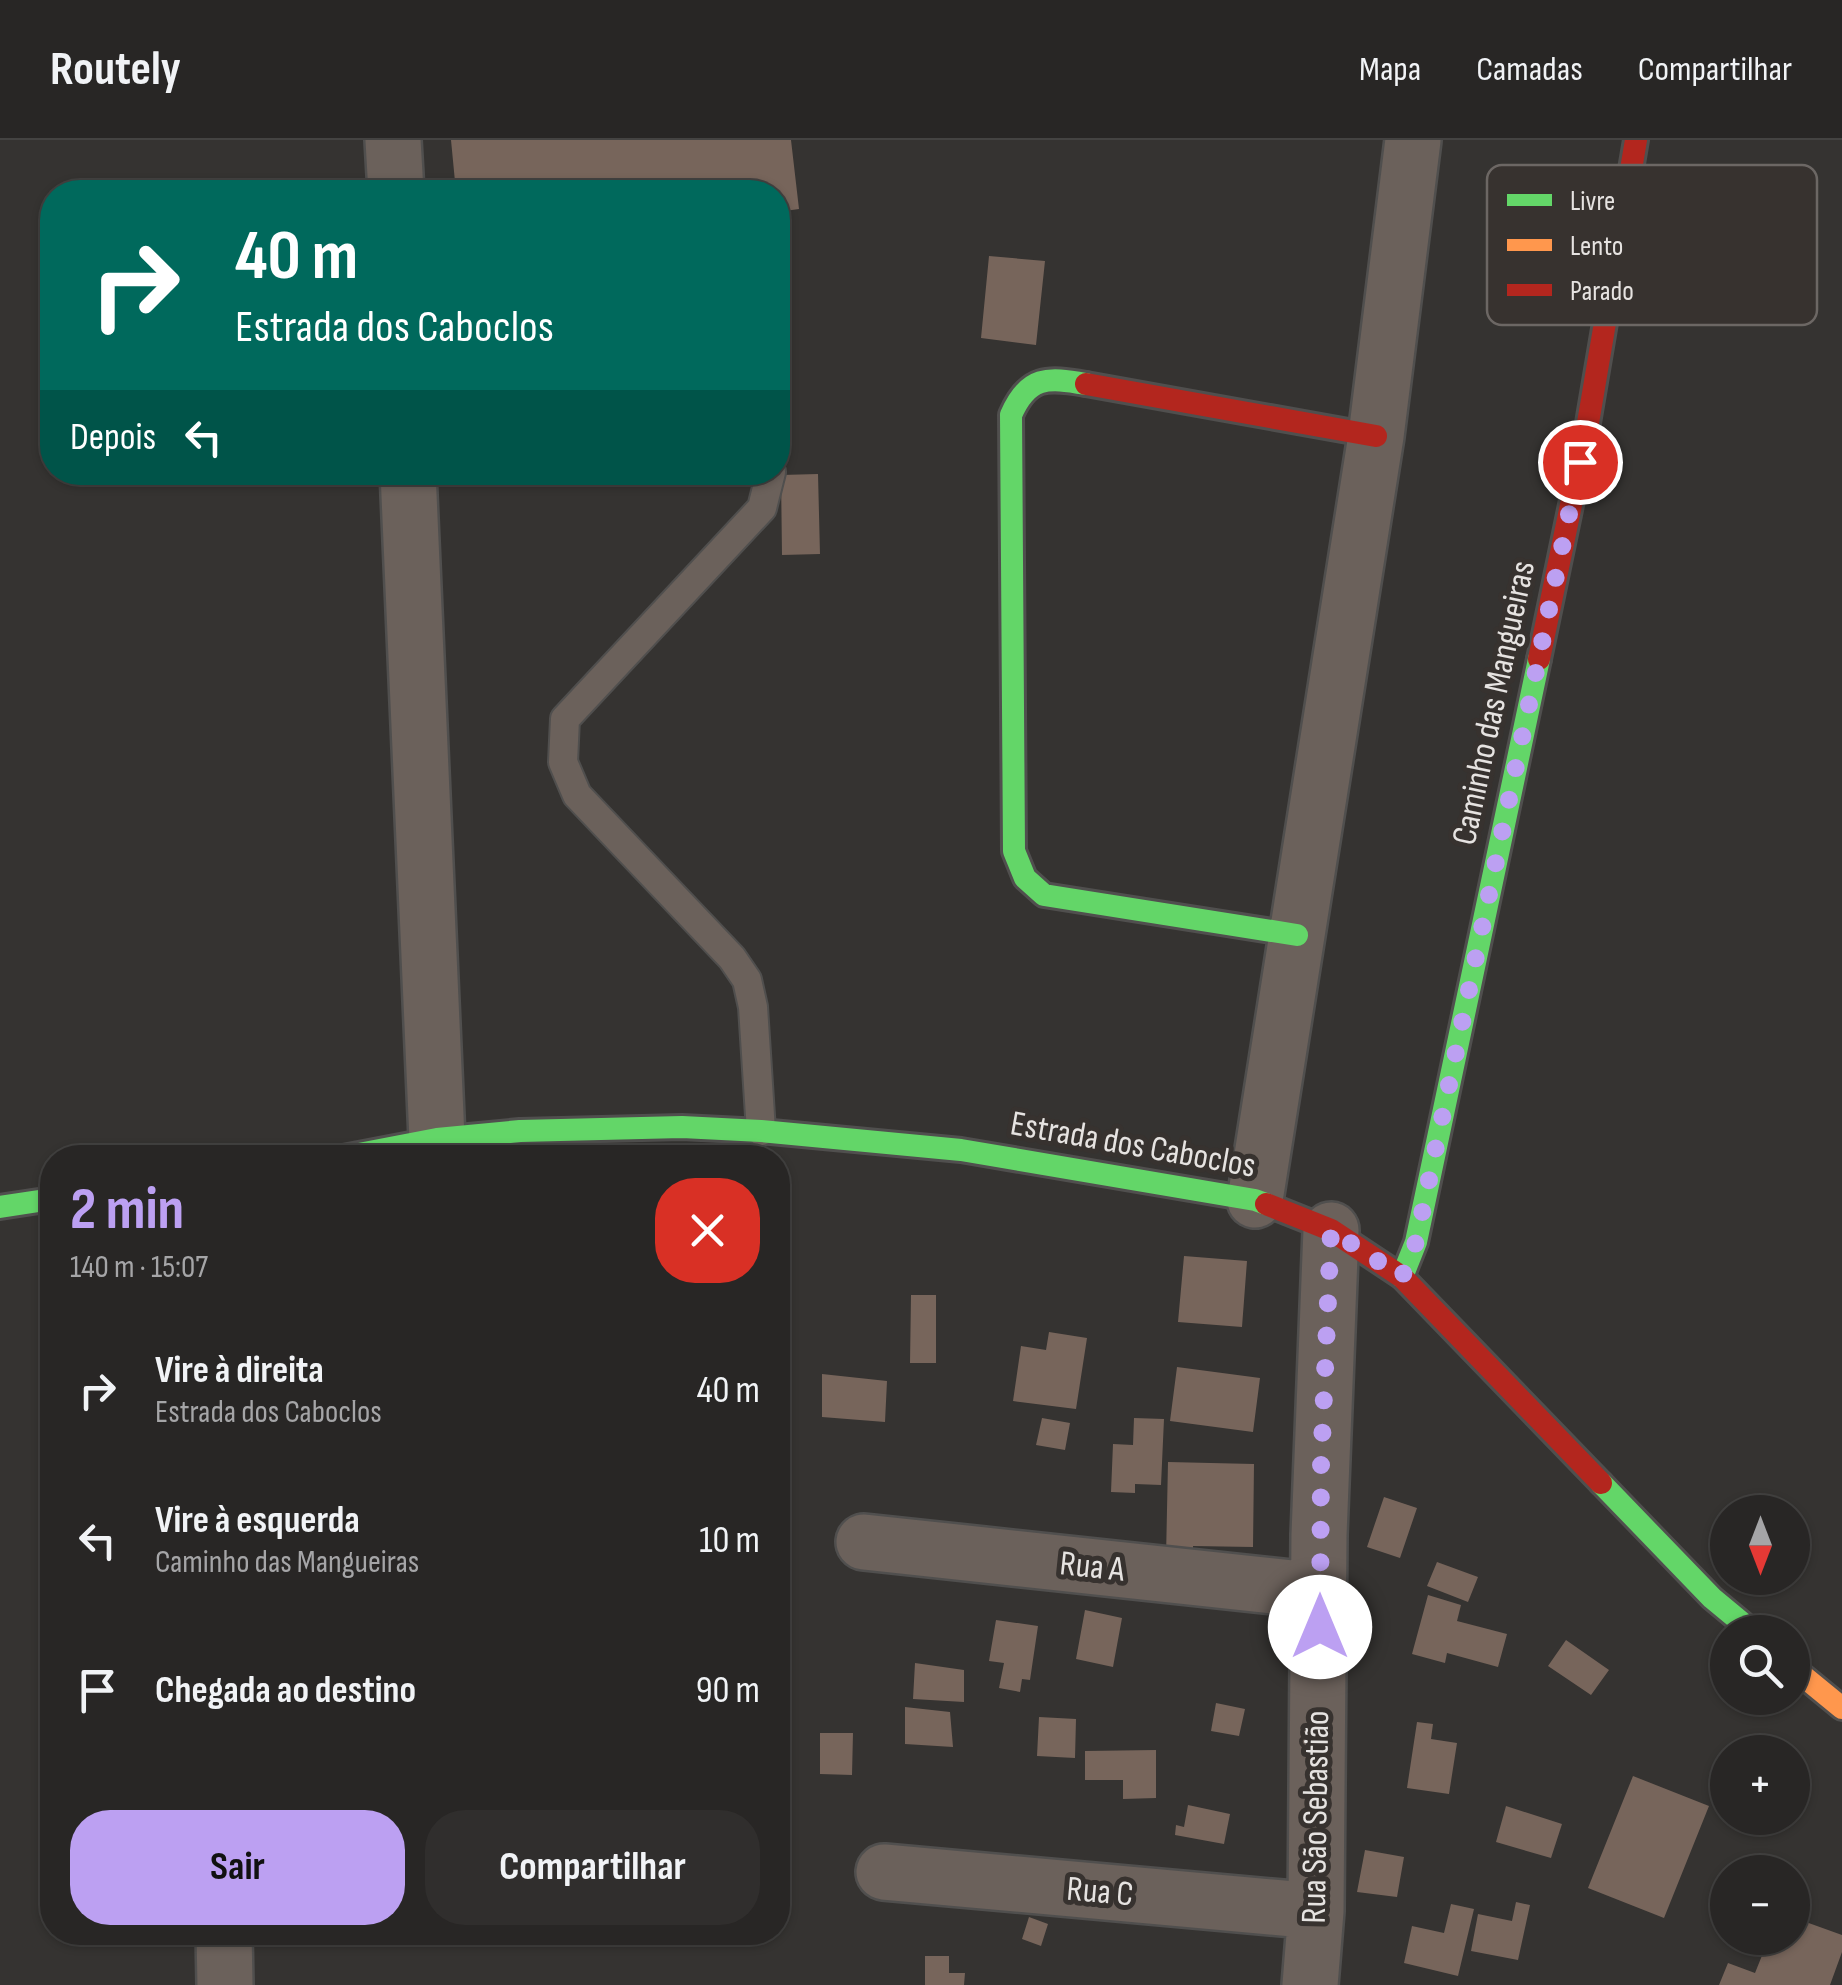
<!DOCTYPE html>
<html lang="pt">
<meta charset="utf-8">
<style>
:root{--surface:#282625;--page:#302e2d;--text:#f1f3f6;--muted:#a5a5a7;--line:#444342;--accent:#bca0f2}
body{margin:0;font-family:"Sofia Sans Condensed",sans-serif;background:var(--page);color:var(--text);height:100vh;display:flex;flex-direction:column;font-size:38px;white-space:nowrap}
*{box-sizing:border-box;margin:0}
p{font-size:32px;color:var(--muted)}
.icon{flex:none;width:55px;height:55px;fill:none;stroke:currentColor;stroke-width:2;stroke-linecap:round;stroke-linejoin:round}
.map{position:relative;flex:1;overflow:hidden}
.sheet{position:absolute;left:40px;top:1005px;width:750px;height:800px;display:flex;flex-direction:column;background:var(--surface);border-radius:40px;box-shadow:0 2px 8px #0004,0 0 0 2px var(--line)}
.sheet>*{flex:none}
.banner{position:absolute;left:40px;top:40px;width:750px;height:305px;border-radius:40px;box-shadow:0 2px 8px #0004,0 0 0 2px var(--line);background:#00695c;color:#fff;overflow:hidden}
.needle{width:65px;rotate:180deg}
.controls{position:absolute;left:1710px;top:1355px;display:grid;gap:20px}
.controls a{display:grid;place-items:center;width:100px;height:100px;border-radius:50%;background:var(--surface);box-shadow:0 2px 8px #0004,0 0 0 2px var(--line);font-size:50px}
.pin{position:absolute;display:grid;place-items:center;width:85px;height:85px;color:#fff;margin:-42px;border:5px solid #fff;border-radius:50%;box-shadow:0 2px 10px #0007}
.me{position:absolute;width:110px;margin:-55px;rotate:0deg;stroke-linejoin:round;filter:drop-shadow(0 0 8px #0008)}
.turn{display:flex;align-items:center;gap:35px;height:210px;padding:0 30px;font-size:45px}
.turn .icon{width:130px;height:130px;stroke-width:2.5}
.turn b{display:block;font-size:70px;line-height:85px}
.then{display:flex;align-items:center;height:95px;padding:0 30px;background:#0003;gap:20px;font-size:38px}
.round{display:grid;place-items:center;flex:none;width:105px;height:105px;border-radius:40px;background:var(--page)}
.head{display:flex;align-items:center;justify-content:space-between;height:170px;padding:0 30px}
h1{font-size:60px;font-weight:700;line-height:75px;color:var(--accent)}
.action{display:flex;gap:20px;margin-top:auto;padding:20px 30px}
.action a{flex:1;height:115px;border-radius:40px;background:var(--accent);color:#111;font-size:40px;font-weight:700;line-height:115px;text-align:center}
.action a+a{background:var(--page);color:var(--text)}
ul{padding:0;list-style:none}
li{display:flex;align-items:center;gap:30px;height:150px;padding:0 30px}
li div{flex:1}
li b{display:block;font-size:38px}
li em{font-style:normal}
header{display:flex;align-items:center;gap:60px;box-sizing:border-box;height:140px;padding:0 50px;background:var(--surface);border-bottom:2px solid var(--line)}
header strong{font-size:48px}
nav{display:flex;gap:55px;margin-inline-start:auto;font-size:35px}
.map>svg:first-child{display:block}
.building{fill:#77655b}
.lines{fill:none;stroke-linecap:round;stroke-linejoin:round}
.lane-casing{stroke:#504f4e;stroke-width:32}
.street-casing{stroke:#504f4e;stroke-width:60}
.fast-casing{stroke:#504f4e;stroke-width:28}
.slow-casing{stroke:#504f4e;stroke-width:28}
.jam-casing{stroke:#504f4e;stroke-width:28}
.lane{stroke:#6b615b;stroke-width:28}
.street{stroke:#6b615b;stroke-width:55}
.fast{stroke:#63d668;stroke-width:22}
.slow{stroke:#ff974d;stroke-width:22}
.jam{stroke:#b3261e;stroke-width:22}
.route{stroke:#bca0f2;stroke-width:18;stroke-dasharray:0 32.4}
.labels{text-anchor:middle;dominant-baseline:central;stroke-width:10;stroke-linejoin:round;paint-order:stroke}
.street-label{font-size:35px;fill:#e6e3e1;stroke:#37322f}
.key{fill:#37322f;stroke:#6c6764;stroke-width:2.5}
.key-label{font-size:28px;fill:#e6e3e1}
</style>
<header>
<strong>Routely</strong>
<nav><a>Mapa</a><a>Camadas</a><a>Compartilhar</a></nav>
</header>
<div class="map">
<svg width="1842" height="1845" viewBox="0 0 1842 1845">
<rect width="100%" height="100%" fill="#353331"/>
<path class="building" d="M 451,0 L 791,0 L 799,69 L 778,72 L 778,52 L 456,52 Z
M 989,116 L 1045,121 L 1036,205 L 981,198 Z
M 818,334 L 820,414 L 782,415 L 781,335 Z
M 1184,1116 L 1247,1121 L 1242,1187 L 1178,1182 Z
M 911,1155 L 936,1155 L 936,1223 L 910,1223 Z
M 1049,1192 L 1087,1198 L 1076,1269 L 1013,1261 L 1021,1206 L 1046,1210 Z
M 1177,1227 L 1260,1238 L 1253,1292 L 1170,1281 Z
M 822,1234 L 887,1241 L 885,1282 L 822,1277 Z
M 1042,1278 L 1070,1283 L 1065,1310 L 1036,1305 Z
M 1134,1278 L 1164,1279 L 1161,1345 L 1135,1344 L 1135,1353 L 1111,1352 L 1113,1304 L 1133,1305 Z
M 1168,1322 L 1254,1324 L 1253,1407 L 1193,1406 L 1193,1419 L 1166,1418 Z
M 1384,1357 L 1417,1368 L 1400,1418 L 1367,1407 Z
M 1437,1422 L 1478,1437 L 1468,1462 L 1427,1446 Z
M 1428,1455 L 1461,1465 L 1457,1481 L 1507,1494 L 1498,1527 L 1447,1513 L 1445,1523 L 1412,1514 Z
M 1085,1470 L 1122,1478 L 1113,1527 L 1076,1519 Z
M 996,1480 L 1038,1486 L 1030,1540 L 1022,1539 L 1020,1552 L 999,1548 L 1004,1523 L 989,1521 Z
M 1566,1500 L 1609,1530 L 1591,1555 L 1548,1526 Z
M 915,1523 L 964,1530 L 964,1562 L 913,1559 Z
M 1216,1563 L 1245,1569 L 1239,1596 L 1211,1591 Z
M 905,1567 L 950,1572 L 953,1607 L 905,1604 Z
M 1039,1577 L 1076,1579 L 1075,1618 L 1037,1616 Z
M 1417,1582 L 1433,1584 L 1431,1599 L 1457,1603 L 1449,1654 L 1407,1648 Z
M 820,1593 L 853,1593 L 852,1635 L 820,1634 Z
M 1156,1610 L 1156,1658 L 1123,1659 L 1123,1640 L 1085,1640 L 1085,1611 Z
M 1633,1636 L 1709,1666 L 1664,1778 L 1588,1748 Z
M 1188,1665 L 1230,1674 L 1224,1704 L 1175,1695 L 1176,1685 L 1184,1687 Z
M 1506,1666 L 1562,1684 L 1551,1718 L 1496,1702 Z
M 1365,1710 L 1404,1717 L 1397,1757 L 1357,1752 Z
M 1516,1762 L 1530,1765 L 1518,1820 L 1471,1811 L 1478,1774 L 1512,1781 Z
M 1451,1764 L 1474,1769 L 1458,1836 L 1404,1823 L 1412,1786 L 1444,1793 Z
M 1029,1777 L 1048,1784 L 1041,1806 L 1022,1799 Z
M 1792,1777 L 1842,1795 L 1842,1812 L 1830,1845 L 1719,1845 L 1728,1823 L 1755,1833 L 1765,1808 L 1755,1804 L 1757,1798 L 1792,1798 Z
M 925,1816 L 949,1816 L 949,1833 L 965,1833 L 964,1845 L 925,1845 Z"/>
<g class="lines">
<defs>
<path id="lane" d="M 761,991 L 753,867 L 747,840 L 732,818 L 577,655 L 563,622 L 565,579 L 762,368 L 771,332"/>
<path id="street" d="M 393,0 L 396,52
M 408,332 L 437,999
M 1255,1060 L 1376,296 L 1413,0
M 864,1402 L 1320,1451
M 884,1732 L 1316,1771
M 224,1792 L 225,1845
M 1310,1845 L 1316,1771 L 1319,1395 L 1331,1090"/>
<path id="fast" d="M 1086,244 C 1047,237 1028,236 1011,275 L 1014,711 L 1025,738 L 1044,755 L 1297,795
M 338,1018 L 437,999 L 520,991 L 682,987 L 761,991 L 961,1010 L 1255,1060 L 1266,1064
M 0,1067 L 52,1059
M 1402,1137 L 1416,1102 L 1539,519
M 1601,1343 L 1712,1458 L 1753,1492"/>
<path id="slow" d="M 1792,1527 L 1842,1568"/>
<path id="jam" d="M 1086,244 L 1376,296
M 1539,519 L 1588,283 L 1636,0
M 1266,1064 L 1331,1090 L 1402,1137 L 1601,1343"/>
</defs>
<use href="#lane" class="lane-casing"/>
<use href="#street" class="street-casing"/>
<use href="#fast" class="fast-casing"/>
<use href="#slow" class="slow-casing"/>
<use href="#jam" class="jam-casing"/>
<use href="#lane" class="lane"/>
<use href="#street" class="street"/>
<use href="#fast" class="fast"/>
<use href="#slow" class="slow"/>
<use href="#jam" class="jam"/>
</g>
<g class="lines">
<path class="route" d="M 1320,1487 L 1321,1326 L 1331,1090 L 1402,1137 L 1416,1102 L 1580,322"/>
</g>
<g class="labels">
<g class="street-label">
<text transform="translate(1494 563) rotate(-78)">Caminho das Mangueiras</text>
<text transform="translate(1133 1005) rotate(10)">Estrada dos Caboclos</text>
<text transform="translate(1092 1427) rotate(6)">Rua A</text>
<text transform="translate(1316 1677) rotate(-89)">Rua São Sebastião</text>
<text transform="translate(1100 1752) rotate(5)">Rua C</text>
</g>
</g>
<rect x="1487" y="25" width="330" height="160" rx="15" class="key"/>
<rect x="1507" y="54" width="45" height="12" fill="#63d668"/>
<rect x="1507" y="99" width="45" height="12" fill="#ff974d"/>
<rect x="1507" y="144" width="45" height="12" fill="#b3261e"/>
<g class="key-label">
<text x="1570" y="70">Livre</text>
<text x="1570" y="115">Lento</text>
<text x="1570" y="160">Parado</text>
</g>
</svg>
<div class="controls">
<a><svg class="needle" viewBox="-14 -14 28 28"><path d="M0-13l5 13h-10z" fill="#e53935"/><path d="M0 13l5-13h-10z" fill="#a5a5a7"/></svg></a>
<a><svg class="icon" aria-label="search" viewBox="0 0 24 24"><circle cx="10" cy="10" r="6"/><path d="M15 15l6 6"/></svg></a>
<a>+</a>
<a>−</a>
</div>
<div class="pin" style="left:1580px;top:322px;background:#d93025"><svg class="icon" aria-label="arrive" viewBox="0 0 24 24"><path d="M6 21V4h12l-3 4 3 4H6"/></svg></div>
<svg class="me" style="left:1320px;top:1487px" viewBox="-20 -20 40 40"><circle r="19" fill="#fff"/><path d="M0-13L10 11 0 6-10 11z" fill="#bca0f2"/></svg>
<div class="banner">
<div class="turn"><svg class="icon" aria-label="right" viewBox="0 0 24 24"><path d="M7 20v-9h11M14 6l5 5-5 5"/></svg><div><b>40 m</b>Estrada dos Caboclos</div></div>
<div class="then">Depois<svg class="icon" aria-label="left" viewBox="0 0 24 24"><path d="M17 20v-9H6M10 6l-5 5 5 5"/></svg></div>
</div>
<section class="sheet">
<div class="head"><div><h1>2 min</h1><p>140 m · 15:07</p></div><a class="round" style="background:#d93025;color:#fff"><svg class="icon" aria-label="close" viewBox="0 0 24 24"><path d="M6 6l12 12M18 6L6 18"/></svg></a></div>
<ul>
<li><svg class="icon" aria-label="right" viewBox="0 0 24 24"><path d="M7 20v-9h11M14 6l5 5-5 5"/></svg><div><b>Vire à direita</b><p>Estrada dos Caboclos</p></div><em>40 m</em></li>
<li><svg class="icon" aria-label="left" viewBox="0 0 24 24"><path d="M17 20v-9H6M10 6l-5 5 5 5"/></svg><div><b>Vire à esquerda</b><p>Caminho das Mangueiras</p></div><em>10 m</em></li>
<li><svg class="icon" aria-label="arrive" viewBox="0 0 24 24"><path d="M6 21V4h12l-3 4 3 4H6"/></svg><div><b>Chegada ao destino</b></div><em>90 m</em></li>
</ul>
<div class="action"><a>Sair</a><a>Compartilhar</a></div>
</section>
</div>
